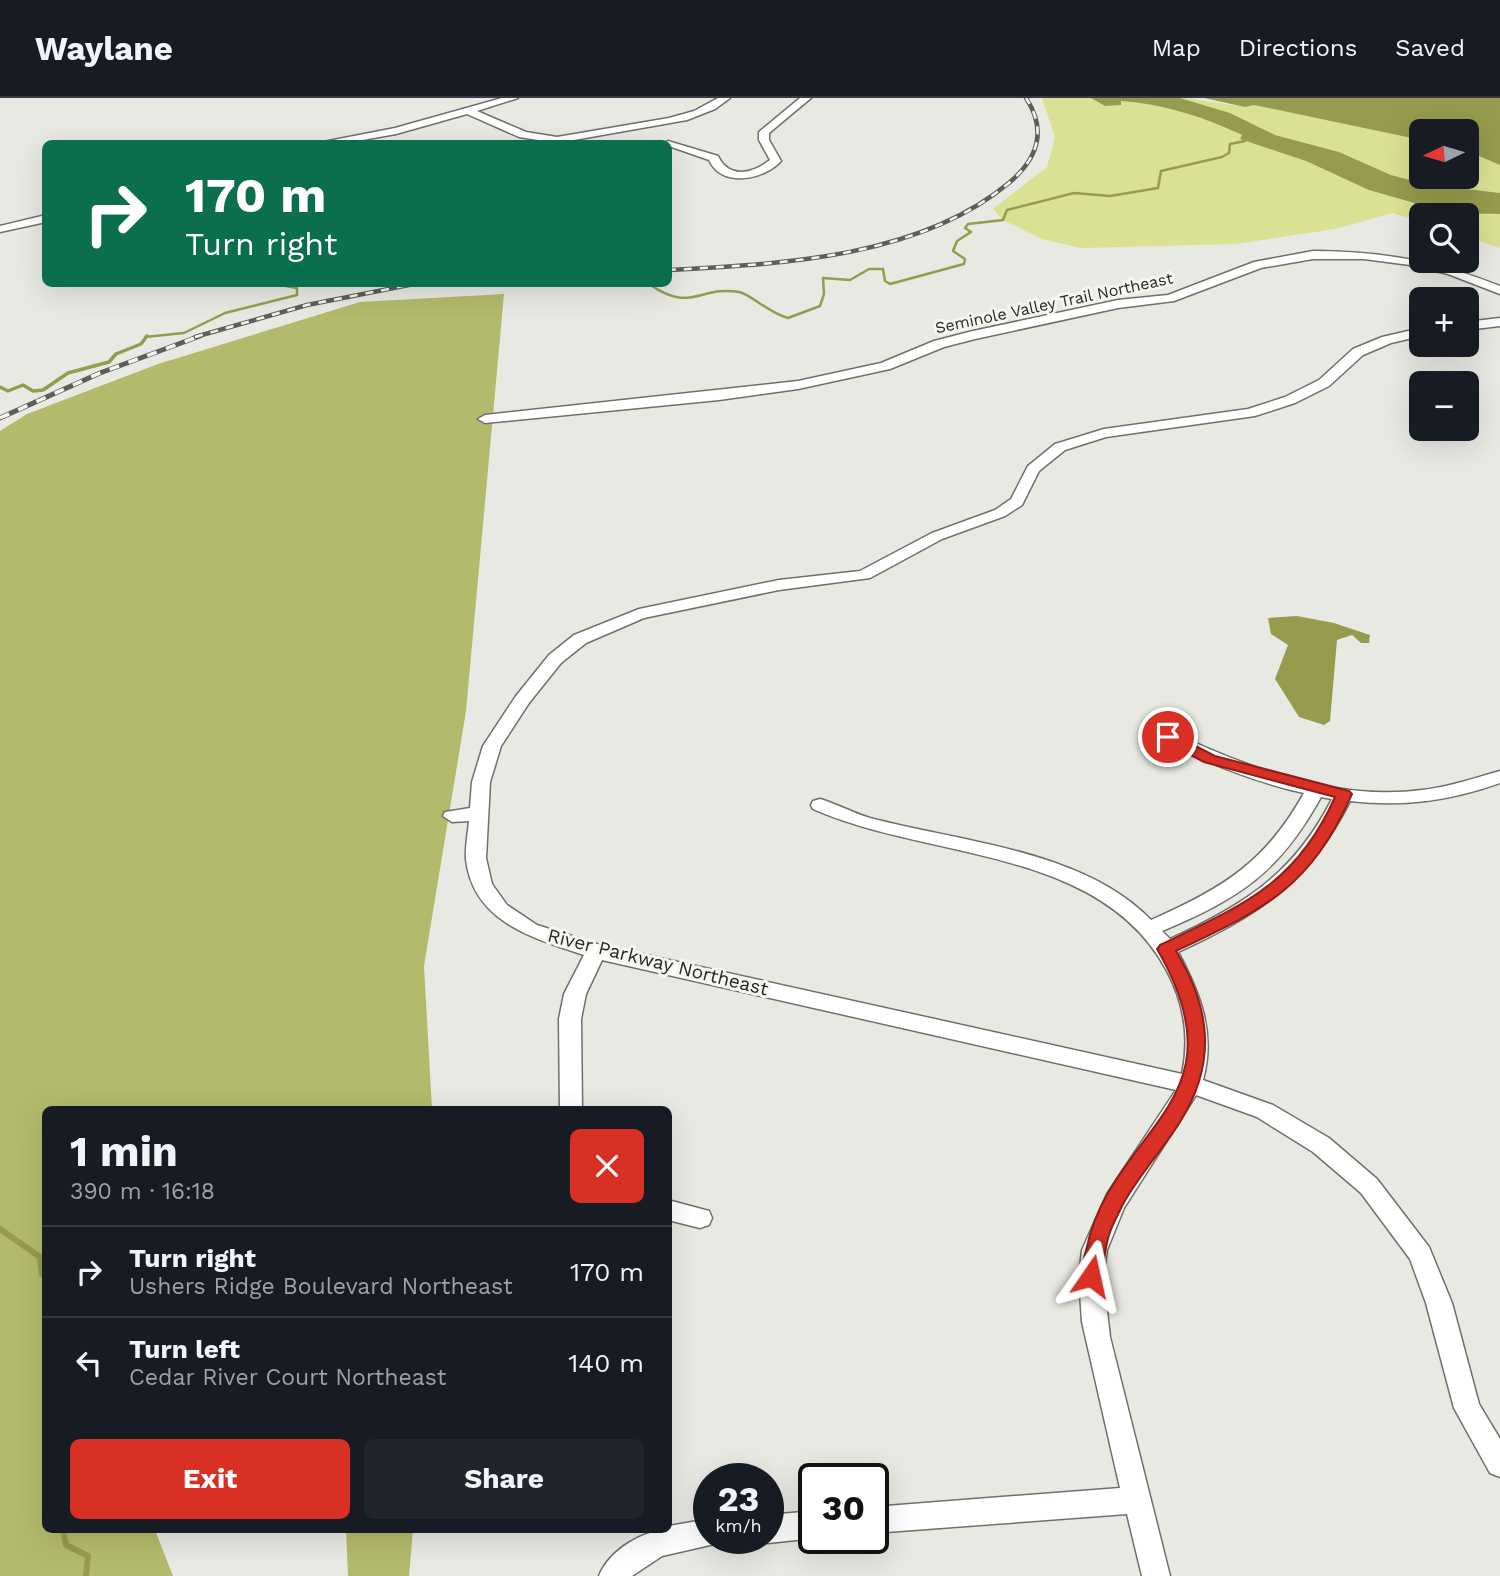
<!DOCTYPE html>
<meta charset="utf-8">
<style>
:root{--surface:#171b24;--page:#20242c;--text:#f1f3f6;--muted:#9ea1a6;--line:#363941;--accent:#d93025}
body{margin:0;font-family:"Work Sans",sans-serif;background:var(--page);color:var(--text);height:100vh;display:flex;flex-direction:column;font-size:26px;white-space:nowrap}
*{box-sizing:border-box;margin:0}
p{font-size:23px;color:var(--muted)}
.icon{flex:none;width:38px;height:38px;fill:none;stroke:currentColor;stroke-width:2;stroke-linecap:round;stroke-linejoin:round}
.map{position:relative;flex:1;overflow:hidden}
.panel{position:absolute;left:42px;top:1008px;width:630px;height:427px;display:flex;flex-direction:column;background:var(--surface);border-radius:10px;box-shadow:0 7px 28px #0002}
.panel>*{flex:none}
.banner{position:absolute;left:42px;top:42px;width:630px;height:147px;border-radius:10px;box-shadow:0 7px 28px #0002;background:#0b6e4f;color:#fff;overflow:hidden}
.needle{width:46px;rotate:265deg}
.controls{position:absolute;left:1409px;top:21px;display:grid;gap:14px}
.controls a{display:grid;place-items:center;width:70px;height:70px;border-radius:10px;background:var(--surface);box-shadow:0 7px 28px #0002;font-size:35px}
.speed{position:absolute;left:693px;top:1365px;display:flex;gap:14px;font-size:35px;font-weight:700;text-align:center}
.speed>*{display:grid;place-content:center;width:91px;height:91px;border-radius:50%;background:var(--surface);box-shadow:0 7px 28px #0002;line-height:1}
.speed small{font-size:18px;font-weight:400}
.speed .limit{border:4px solid #111;border-radius:10px;background:#fff;color:#111}
.pin{position:absolute;display:grid;place-items:center;width:60px;height:60px;color:#fff;margin:-30px;border:4px solid #fff;border-radius:50%;box-shadow:0 2px 7px #0007}
.me{position:absolute;width:77px;margin:-38px;rotate:11deg;stroke-linejoin:round;filter:drop-shadow(0 0 5px #0008)}
.turn{display:flex;align-items:center;gap:24px;height:147px;padding:0 28px;font-size:32px}
.turn .icon{width:91px;height:91px;stroke-width:2.5}
.turn b{display:block;font-size:49px;line-height:60px}
.round{display:grid;place-items:center;flex:none;width:74px;height:74px;border-radius:10px;background:var(--page)}
.headline{display:flex;align-items:center;justify-content:space-between;height:119px;padding:0 28px}
h1{font-size:42px;font-weight:700;line-height:52px}
.primary-button{display:flex;gap:14px;margin-top:auto;padding:14px 28px}
.primary-button a{flex:1;height:80px;border-radius:10px;background:var(--accent);color:#fff;font-size:28px;font-weight:700;line-height:80px;text-align:center}
.primary-button a+a{background:var(--page);color:var(--text)}
ul{padding:0;list-style:none}
li{display:flex;align-items:center;gap:21px;height:91px;padding:0 28px;border-top:2px solid var(--line)}
li div{flex:1}
li b{display:block;font-size:26px}
li em{font-style:normal}
header{display:flex;align-items:center;gap:42px;box-sizing:border-box;height:98px;padding:0 35px;background:var(--surface);border-bottom:2px solid var(--line)}
header strong{font-size:33px}
nav{display:flex;gap:38px;margin-inline-start:auto;font-size:24px}
.map>svg:first-child{display:block}
.green{fill:#dbe192}
.forest{fill:#b4ba6b}
.water{fill:#979b4d}
.lines{fill:none;stroke-linecap:round;stroke-linejoin:round}
.stream-far2{stroke:#979b4d;stroke-width:2.5}
.stream-far1{stroke:#979b4d;stroke-width:3.5}
.stream{stroke:#979b4d;stroke-width:6}
.minor-casing{stroke:#70706b;stroke-width:3}
.minor{fill:#fff;fill-rule:evenodd}
.rail-far1-casing{stroke:#5d5e5a;stroke-width:4.5}
.rail-casing{stroke:#5d5e5a;stroke-width:5}
.rail-far1{stroke:#f5f6f0;stroke-width:2.5;stroke-dasharray:8;stroke-linecap:butt}
.rail{stroke:#f5f6f0;stroke-width:3.5;stroke-dasharray:10;stroke-linecap:butt}
.route{fill:#d93025;stroke:#8d1f18;stroke-width:2}
.labels{text-anchor:middle;dominant-baseline:central;stroke-width:6;stroke-linejoin:round;paint-order:stroke}
.far-street-label{font-size:16px;fill:#272825;stroke:#f5f6f0}
.street-label{font-size:19px;fill:#272825;stroke:#f5f6f0}
</style>
<header>
<strong>Waylane</strong>
<nav><a>Map</a><a>Directions</a><a>Saved</a></nav>
</header>
<div class="map">
<svg width="1500" height="1478" viewBox="0 0 1500 1478">
<rect width="100%" height="100%" fill="#e8e9e3"/>
<path class="green" d="M 1042,0 L 1091,0 L 1105,8 L 1120,7 L 1121,3 C 1161,6 1219,15 1249,44 L 1256,44 C 1272,51 1289,55 1306,63 C 1366,90 1432,121 1500,116 L 1500,150 L 1467,139 L 1466,117 L 1421,117 L 1421,124 L 1393,115 L 1335,131 L 1236,146 L 1081,150 L 1042,141 L 1003,122 L 993,111 L 1047,69 L 1055,40 Z
M 1180,0 C 1202,0 1237,11 1254,7 L 1421,42 L 1421,79 L 1466,79 L 1469,54 L 1500,67 L 1500,95 L 1425,86 L 1391,77 L 1339,54 L 1275,37 L 1230,15 Z"/>
<path class="forest" d="M 504,196 L 466,613 L 424,868 L 432,1011 L 46,1012 L 46,1432 L 155,1432 L 173,1478 L 0,1478 L 0,333 L 27,316 L 158,266 L 360,204 Z
M 346,1432 L 413,1432 L 409,1478 L 348,1478 Z"/>
<path class="water" d="M 1091,0 L 1180,0 L 1230,15 L 1275,37 L 1339,54 L 1391,77 L 1425,86 L 1500,95 L 1500,116 L 1423,115 L 1417,112 L 1414,105 L 1369,92 L 1306,63 L 1240,41 L 1242,37 C 1204,19 1164,6 1121,3 L 1121,7 L 1105,8 Z
M 1204,0 L 1500,0 L 1500,67 L 1467,53 L 1466,33 L 1421,33 L 1421,42 L 1254,7 L 1245,9 Z
M 1297,518 L 1334,525 L 1370,537 L 1369,545 L 1361,545 L 1352,537 L 1337,542 L 1330,623 L 1324,627 L 1299,619 L 1275,581 L 1288,547 L 1271,536 L 1268,520 Z"/>
<g class="lines">
<path class="stream-far2" d="M 649,186 C 692,216 699,187 739,194 C 751,196 768,215 788,220 L 820,208 L 824,196 L 823,180 L 850,182 L 869,171 L 883,171 L 885,183 L 890,186 L 964,166 L 965,161 L 953,153 L 957,143 L 971,134 L 965,130 L 968,126 L 1003,122 L 1007,112 L 1074,95 L 1110,98 L 1158,90 L 1161,73 L 1222,59 L 1229,55 L 1230,46 L 1245,43 L 1248,39
M 145,239 L 184,235 L 225,215 L 297,197 L 297,190 L 275,186"/>
<path class="stream-far1" d="M 0,289 L 8,293 L 23,287 L 33,293 L 43,292 L 68,275 L 109,264 L 116,256 L 141,246 L 147,238"/>
<path class="stream" d="M 0,1131 L 40,1159 L 42,1176 L 46,1177
M 63,1432 L 66,1447 L 88,1458 L 86,1478"/>
<defs>
<path id="minor" d="M 502,0 L 518,0 L 477,13 L 526,34 L 557,39 L 669,20 L 694,13 L 718,0 L 730,0 L 715,11 L 687,22 L 557,45 L 519,39 L 467,16 L 396,36 L 340,46 L 313,46 L 395,30 Z
M 800,0 L 811,0 L 769,35 L 769,42 L 781,63 C 764,82 721,90 709,62 L 663,46 L 668,43 L 718,58 C 729,81 752,76 770,62 L 759,42 L 759,34 Z
M 46,117 L 46,124 L 0,134 L 0,128 Z
M 1313,153 C 1380,153 1437,163 1500,188 L 1500,196 L 1448,176 L 1410,167 L 1364,161 L 1313,161 L 1261,170 L 1174,203 L 1118,210 L 975,241 L 944,249 L 890,271 L 798,291 L 719,302 L 485,325 L 478,321 L 485,317 L 798,283 L 881,265 L 934,243 L 973,233 L 1118,202 L 1168,197 L 1254,164 Z
M 1500,220 L 1500,228 L 1466,232 L 1466,224 Z
M 1421,230 L 1421,238 L 1391,245 L 1363,257 L 1329,288 L 1295,305 L 1255,318 L 1106,339 L 1065,352 L 1039,373 L 1022,407 L 1005,418 L 942,441 L 870,480 L 779,492 L 644,520 L 586,545 L 561,565 L 529,605 L 501,648 L 490,684 L 486,760 L 492,786 L 507,807 L 537,827 L 597,846 L 1182,976 C 1190,939 1184,905 1167,873 C 1101,748 927,762 813,711 L 811,707 L 813,703 L 820,701 C 837,706 853,715 870,720 C 960,744 1084,752 1151,822 C 1222,791 1266,764 1304,695 C 1254,684 1208,665 1162,643 L 1159,639 L 1162,635 L 1174,635 C 1250,671 1337,703 1422,692 C 1450,689 1474,680 1500,673 L 1500,685 C 1450,703 1403,709 1350,703 C 1309,784 1259,817 1178,854 C 1200,895 1216,935 1203,982 L 1273,1007 L 1329,1040 L 1377,1081 L 1429,1149 L 1452,1205 L 1479,1306 L 1500,1341 L 1500,1379 L 1490,1375 L 1454,1310 L 1426,1205 L 1410,1161 L 1361,1095 L 1313,1054 L 1257,1019 L 1196,997 L 1124,1110 L 1107,1152 L 1103,1179 L 1110,1239 L 1170,1478 L 1142,1478 L 1127,1416 L 873,1435 L 873,1409 L 1120,1390 L 1082,1224 L 1079,1179 L 1082,1152 L 1107,1096 L 1176,992 L 602,862 L 586,896 L 581,921 L 582,1012 L 560,1012 L 559,921 L 564,896 L 584,857 C 533,840 473,824 466,761 C 465,749 468,735 469,723 L 452,724 L 443,718 L 445,714 L 470,710 L 472,684 L 483,648 L 516,598 L 549,557 L 574,537 L 639,511 L 779,482 L 860,473 L 932,435 L 995,412 L 1011,401 L 1028,368 L 1055,346 L 1104,331 L 1248,311 L 1285,299 L 1319,282 L 1353,251 L 1382,239 ZM 1321,699 L 1332,701 C 1294,776 1244,807 1170,841 L 1162,833 C 1240,800 1279,775 1321,699 Z
M 668,1102 L 709,1113 L 712,1120 L 709,1127 L 700,1130 L 668,1122 Z
M 814,1413 L 815,1440 L 768,1445 L 758,1441 L 768,1440 L 768,1417 Z
M 709,1421 L 709,1440 L 721,1440 L 719,1445 L 662,1458 L 632,1478 L 599,1478 C 609,1453 642,1432 668,1432 L 669,1428 Z"/>
</defs>
<use href="#minor" class="minor-casing"/>
<use href="#minor" class="minor"/>
<defs>
<path id="rail-far1" d="M 668,172 C 781,166 920,160 1010,84 C 1038,60 1047,32 1026,0
M 195,239 L 307,207 L 414,186"/>
<path id="rail" d="M 0,320 L 100,275 L 200,238"/>
</defs>
<use href="#rail-far1" class="rail-far1-casing"/>
<use href="#rail" class="rail-casing"/>
<use href="#rail-far1" class="rail-far1"/>
<use href="#rail" class="rail"/>
</g>
<path class="route" d="M 1168,634 L 1215,658 L 1349,693 L 1352,696 C 1310,791 1264,811 1176,853 C 1211,911 1217,965 1180,1024 C 1162,1053 1138,1078 1122,1108 C 1118,1117 1112,1127 1109,1137 C 1104,1152 1105,1169 1098,1184 L 1091,1187 L 1084,1184 C 1079,1174 1083,1163 1086,1153 C 1111,1028 1248,1007 1157,851 L 1160,847 C 1241,808 1296,787 1335,699 L 1204,664 L 1162,642 L 1162,635 Z"/>
<g class="labels">
<g class="far-street-label">
<text transform="translate(1054 205) rotate(-12)">Seminole Valley Trail Northeast</text>
</g>
<g class="street-label">
<text transform="translate(658 864) rotate(14)">River Parkway Northeast</text>
</g>
</g>
</svg>
<div class="controls">
<a><svg class="needle" viewBox="-14 -14 28 28"><path d="M0-13l5 13h-10z" fill="#e53935"/><path d="M0 13l5-13h-10z" fill="#9ea1a6"/></svg></a>
<a><svg class="icon" aria-label="search" viewBox="0 0 24 24"><circle cx="10" cy="10" r="6"/><path d="M15 15l6 6"/></svg></a>
<a>+</a>
<a>−</a>
</div>
<div class="speed"><div>23<small>km/h</small></div><div class="limit">30</div></div>
<div class="pin" style="left:1168px;top:639px;background:#d93025"><svg class="icon" aria-label="arrive" viewBox="0 0 24 24"><path d="M6 21V4h12l-3 4 3 4H6"/></svg></div>
<svg class="me" style="left:1091px;top:1178px" viewBox="-20 -20 40 40"><path d="M0-17L14 15 0 8-14 15z" fill="#d93025" stroke="#fff" stroke-width="4"/></svg>
<div class="banner">
<div class="turn"><svg class="icon" aria-label="right" viewBox="0 0 24 24"><path d="M7 20v-9h11M14 6l5 5-5 5"/></svg><div><b>170 m</b>Turn right</div></div>
</div>
<section class="panel">
<div class="headline"><div><h1>1 min</h1><p>390 m · 16:18</p></div><a class="round" style="background:#d93025;color:#fff"><svg class="icon" aria-label="close" viewBox="0 0 24 24"><path d="M6 6l12 12M18 6L6 18"/></svg></a></div>
<ul>
<li><svg class="icon" aria-label="right" viewBox="0 0 24 24"><path d="M7 20v-9h11M14 6l5 5-5 5"/></svg><div><b>Turn right</b><p>Ushers Ridge Boulevard Northeast</p></div><em>170 m</em></li>
<li><svg class="icon" aria-label="left" viewBox="0 0 24 24"><path d="M17 20v-9H6M10 6l-5 5 5 5"/></svg><div><b>Turn left</b><p>Cedar River Court Northeast</p></div><em>140 m</em></li>
</ul>
<div class="primary-button"><a>Exit</a><a>Share</a></div>
</section>
</div>
